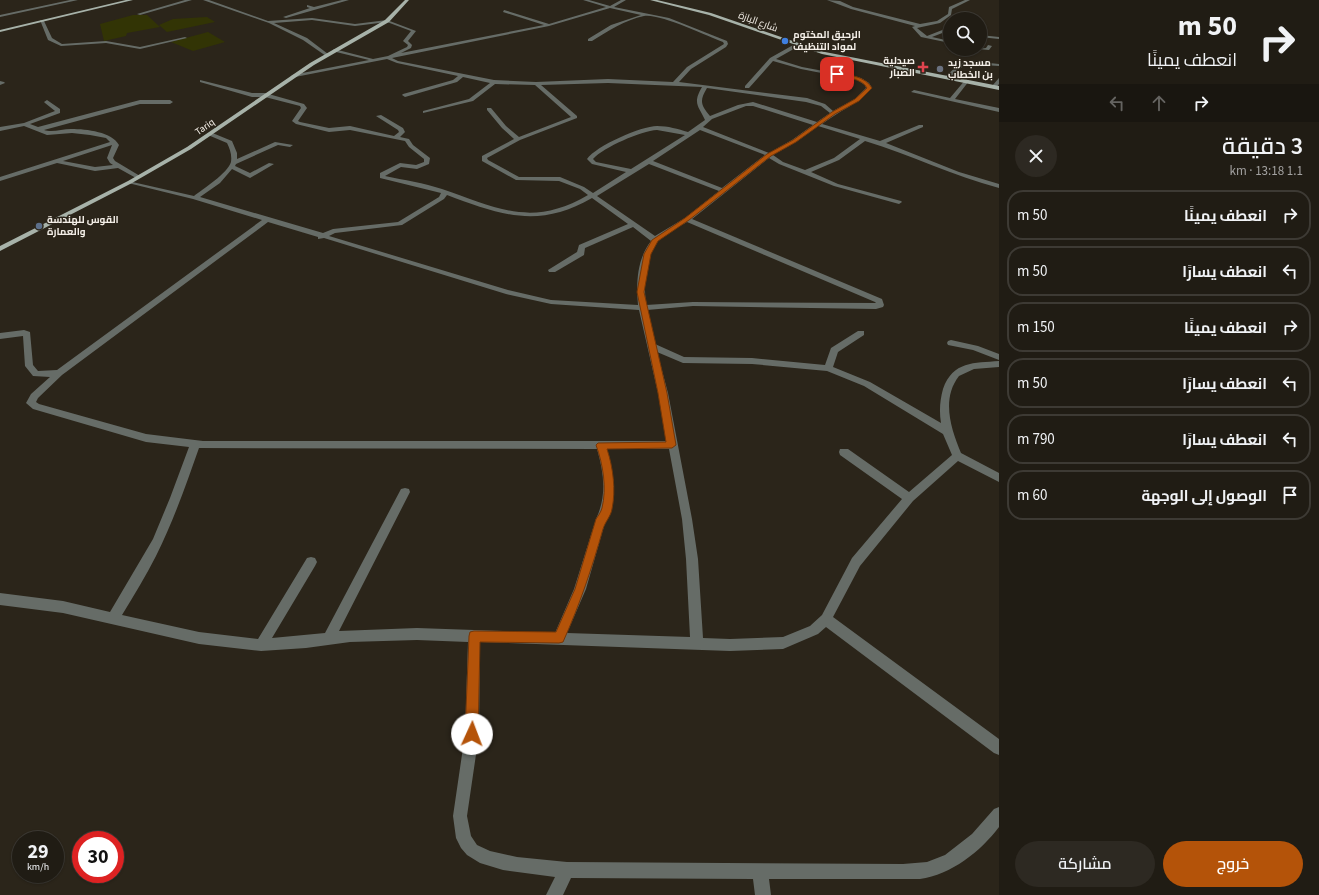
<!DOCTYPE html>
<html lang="ar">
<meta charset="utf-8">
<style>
:root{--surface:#201c14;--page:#2d2922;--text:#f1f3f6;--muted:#a2a1a0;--line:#3d3a34;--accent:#b45309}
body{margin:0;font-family:"Source Sans 3",Cairo,sans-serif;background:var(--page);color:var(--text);direction:rtl;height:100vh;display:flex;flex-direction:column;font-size:15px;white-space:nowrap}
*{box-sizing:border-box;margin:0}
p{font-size:13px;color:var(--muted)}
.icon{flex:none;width:22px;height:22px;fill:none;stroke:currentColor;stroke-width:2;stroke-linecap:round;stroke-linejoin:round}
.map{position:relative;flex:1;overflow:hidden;direction:ltr}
.panel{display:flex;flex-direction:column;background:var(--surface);width:320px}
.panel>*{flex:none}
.hud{background:#201c14;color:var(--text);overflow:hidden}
.tools{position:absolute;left:943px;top:12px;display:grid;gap:8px}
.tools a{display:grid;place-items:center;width:44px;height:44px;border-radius:50%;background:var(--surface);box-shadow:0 1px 3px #0004,0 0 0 1px var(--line);font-size:20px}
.speed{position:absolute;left:12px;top:831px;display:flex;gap:8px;font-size:20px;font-weight:700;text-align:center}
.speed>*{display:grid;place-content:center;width:52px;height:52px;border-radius:50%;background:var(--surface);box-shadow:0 1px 3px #0004,0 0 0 1px var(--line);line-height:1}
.speed small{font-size:10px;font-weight:400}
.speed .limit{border:6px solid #d22;background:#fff;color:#111}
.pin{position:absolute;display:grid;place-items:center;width:34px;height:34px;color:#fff;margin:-17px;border-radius:8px;box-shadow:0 2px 6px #0006}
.me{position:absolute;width:44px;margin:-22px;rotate:2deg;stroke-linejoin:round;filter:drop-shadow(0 0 3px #0008)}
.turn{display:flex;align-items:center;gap:14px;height:84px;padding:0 16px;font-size:18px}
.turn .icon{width:52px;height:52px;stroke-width:2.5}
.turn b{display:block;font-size:28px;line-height:34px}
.lanes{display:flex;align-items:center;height:38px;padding:0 16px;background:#0003;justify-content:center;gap:20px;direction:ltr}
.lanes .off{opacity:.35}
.round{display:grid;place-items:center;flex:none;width:42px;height:42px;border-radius:21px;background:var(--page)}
.head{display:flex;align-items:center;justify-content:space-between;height:68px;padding:0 16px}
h1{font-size:24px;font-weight:600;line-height:30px}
.button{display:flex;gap:8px;margin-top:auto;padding:8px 16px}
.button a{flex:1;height:46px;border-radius:24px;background:var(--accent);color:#fff;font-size:16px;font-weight:600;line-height:46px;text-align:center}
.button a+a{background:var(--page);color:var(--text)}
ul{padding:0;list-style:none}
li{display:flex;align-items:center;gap:12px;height:50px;margin:0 8px 6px;padding:0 8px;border:2px solid var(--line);border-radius:16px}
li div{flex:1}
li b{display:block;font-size:15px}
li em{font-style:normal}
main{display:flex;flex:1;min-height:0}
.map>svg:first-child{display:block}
.green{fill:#323405}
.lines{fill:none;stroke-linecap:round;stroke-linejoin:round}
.minor{fill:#666c67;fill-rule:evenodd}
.major{fill:#a7b2a9;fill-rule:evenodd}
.route{fill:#b45309;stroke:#753606}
.shop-dot{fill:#3f7fe0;stroke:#2b251a;stroke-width:1.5}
.health-dot{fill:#e0444e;stroke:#2b251a;stroke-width:1.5}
.worship-dot{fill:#6b7280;stroke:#2b251a;stroke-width:1.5}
.service-dot{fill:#5c6f8a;stroke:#2b251a;stroke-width:1.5}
.labels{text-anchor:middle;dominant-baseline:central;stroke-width:3;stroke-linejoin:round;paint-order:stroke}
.far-street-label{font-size:10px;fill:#f4efe8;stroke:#2b251a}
.far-poi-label{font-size:10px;font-weight:bold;fill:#f4efe8;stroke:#2b251a;text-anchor:start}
</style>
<main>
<section class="panel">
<div class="hud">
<div class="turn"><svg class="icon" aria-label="right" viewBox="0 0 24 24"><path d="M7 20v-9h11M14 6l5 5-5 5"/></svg><div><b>50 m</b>انعطف يمينًا</div></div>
<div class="lanes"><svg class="icon off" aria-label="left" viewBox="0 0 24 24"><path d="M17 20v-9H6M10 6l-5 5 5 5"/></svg><svg class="icon off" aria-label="ahead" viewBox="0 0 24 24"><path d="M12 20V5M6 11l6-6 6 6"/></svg><svg class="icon" aria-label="right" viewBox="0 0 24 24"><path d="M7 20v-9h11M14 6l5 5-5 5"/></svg></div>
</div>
<div class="head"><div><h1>3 دقيقة</h1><p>1.1 km · 13:18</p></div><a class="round"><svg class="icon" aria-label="close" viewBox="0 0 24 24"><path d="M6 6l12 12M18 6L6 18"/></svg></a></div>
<ul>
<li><svg class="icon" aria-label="right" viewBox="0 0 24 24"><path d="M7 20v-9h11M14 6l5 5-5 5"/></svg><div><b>انعطف يمينًا</b></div><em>50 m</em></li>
<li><svg class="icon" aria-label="left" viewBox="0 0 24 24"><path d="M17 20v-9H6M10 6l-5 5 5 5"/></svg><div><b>انعطف يسارًا</b></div><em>50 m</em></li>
<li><svg class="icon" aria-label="right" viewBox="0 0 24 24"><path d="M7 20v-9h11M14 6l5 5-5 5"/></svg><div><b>انعطف يمينًا</b></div><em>150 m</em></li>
<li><svg class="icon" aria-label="left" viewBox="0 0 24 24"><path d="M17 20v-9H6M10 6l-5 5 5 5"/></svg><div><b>انعطف يسارًا</b></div><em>50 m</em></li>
<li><svg class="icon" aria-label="left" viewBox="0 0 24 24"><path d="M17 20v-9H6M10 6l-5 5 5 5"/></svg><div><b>انعطف يسارًا</b></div><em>790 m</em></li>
<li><svg class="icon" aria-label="arrive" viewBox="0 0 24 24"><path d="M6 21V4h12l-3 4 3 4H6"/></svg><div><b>الوصول إلى الوجهة</b></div><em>60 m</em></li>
</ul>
<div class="button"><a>خروج</a><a>مشاركة</a></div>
</section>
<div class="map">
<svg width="999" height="895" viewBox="0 0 999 895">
<rect width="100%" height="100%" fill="#2b251a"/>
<path class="green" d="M 133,15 L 147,15 L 160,27 L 127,33 L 126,36 L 104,41 L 100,24 Z
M 207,17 L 215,22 L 167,32 L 159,25 L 173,19 Z
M 208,32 L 225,42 L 193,51 L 171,42 Z"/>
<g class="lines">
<path class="minor" d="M 70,0 L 78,0 L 0,17 L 0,15 Z
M 185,0 L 192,0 L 140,15 L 137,14 Z
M 203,0 L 209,0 L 268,21 L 312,18 L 355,24 L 387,20 L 416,31 L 408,41 L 412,45 L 411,48 L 401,53 L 544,25 L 503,12 L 504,10 L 549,24 L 606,7 L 583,0 L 589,0 L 610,6 L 621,0 L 626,0 L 614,7 L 669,18 L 727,41 L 728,44 L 726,47 L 691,69 L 679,82 L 807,98 L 825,104 L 833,111 L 855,99 L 866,88 L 865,85 L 857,80 L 801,69 L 773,61 L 749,88 L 745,88 L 745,86 L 770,58 L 795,44 L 799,44 L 799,46 L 776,59 L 802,67 L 861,78 L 869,83 L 872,88 C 858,104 839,111 822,124 L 880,141 L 919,125 L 923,125 L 923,127 L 886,143 L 959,172 L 999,184 L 999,188 C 953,176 911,155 865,141 L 839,160 L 811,172 L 838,184 L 901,201 L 902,202 L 899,204 L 834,186 L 779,164 L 769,158 L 692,219 L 882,299 L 884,305 L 883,307 L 876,309 L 693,306 L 647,310 L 655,344 L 684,357 L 752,358 L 825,365 L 831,348 L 858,331 L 864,331 L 864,335 L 838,352 L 833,367 L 870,382 L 941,423 C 939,411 940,400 943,389 C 953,361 974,363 999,361 L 999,367 L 974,369 L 959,376 C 941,399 951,429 961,453 L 999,473 L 999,482 L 958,461 L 913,501 L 860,566 L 833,617 L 999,739 L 999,755 L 994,753 L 826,627 L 818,634 L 783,649 L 730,651 L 480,642 L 479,734 L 467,816 L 471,836 L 477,845 L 490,851 L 517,857 L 567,862 L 903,864 L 927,862 L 945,855 L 972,834 L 994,809 L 999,807 L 999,827 C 981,851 951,875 920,879 L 769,879 L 771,895 L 755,895 L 753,879 L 571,878 L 563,895 L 546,895 L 555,877 L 503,870 L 480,863 L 467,855 L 461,848 L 456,838 L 453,816 L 465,734 L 468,642 L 417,640 L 350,642 L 306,648 L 261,651 L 199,644 L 63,613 L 0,605 L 0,593 L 63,601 L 110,612 L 153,539 L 170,498 L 189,447 L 146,442 L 33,409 L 26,403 L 31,394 L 50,377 L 33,376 L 25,366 L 23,336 L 0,339 L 0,333 L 24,330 L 30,332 L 33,365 L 38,371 L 57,370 L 262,220 L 193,199 L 128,183 L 128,181 L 194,196 C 203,189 228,173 231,162 C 232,155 230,149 227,143 L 208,135 L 207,134 L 210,132 L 232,141 L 237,153 L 237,159 L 275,142 L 293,145 L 290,147 L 278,145 L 236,164 L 235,166 L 250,173 L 269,163 L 274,164 L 250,178 L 232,169 L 220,183 L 200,197 L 323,233 L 333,229 L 398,222 L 439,197 L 441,193 L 380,178 L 380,173 L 400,163 L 416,165 L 424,162 L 424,159 L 409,147 L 405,141 L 350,130 L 329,132 L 296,124 L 292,121 L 301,108 L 300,106 L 265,97 L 252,97 L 200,82 L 200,80 L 252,93 L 265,93 L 304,104 L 307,108 L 298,121 L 300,122 L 329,128 L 350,126 L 394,136 L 399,132 L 398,130 L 376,116 L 381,115 L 403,128 L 405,132 L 400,137 L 409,139 L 413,145 L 430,158 L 429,164 L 417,169 L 401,167 L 385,176 C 404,180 424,183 442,189 C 497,208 532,228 588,195 L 580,189 L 559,181 L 516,180 L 482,161 L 482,156 L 514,139 L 502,128 L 487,110 L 487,108 L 491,108 L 506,126 L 519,137 L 571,117 L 535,85 L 495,84 L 473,101 L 423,113 L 423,111 L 469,99 L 490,83 L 463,77 L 457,82 L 405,97 L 402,95 L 403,94 L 453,80 L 458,76 L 397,63 L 387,59 L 290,78 L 292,75 L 369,60 L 332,51 L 334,49 L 373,59 L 388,56 L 407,47 L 408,45 L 403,41 L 411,31 L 387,22 L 355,26 L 312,20 L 274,23 L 307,38 L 328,54 L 326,56 L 303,40 L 269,23 ZM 610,8 L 641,15 L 611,25 L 588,39 L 588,41 L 592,41 C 608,31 625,20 644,16 C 659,13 707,36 723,42 L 724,44 L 687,67 L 673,82 L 608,79 L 536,82 L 494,80 L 398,61 L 392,58 L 549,26 ZM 608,83 L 702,87 C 692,104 699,106 705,120 L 688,132 C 678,129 668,126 657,126 C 641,126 596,146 587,159 L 592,164 L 626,172 L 593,193 L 584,187 L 560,177 L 519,177 L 488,160 L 487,158 L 520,140 L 577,118 L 577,116 L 541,85 ZM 707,88 L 806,102 L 821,106 L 830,113 L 817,122 L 753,102 L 738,105 L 710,116 C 701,105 699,101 707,88 ZM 746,106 L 753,106 L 813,125 L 792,140 L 769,153 L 703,127 L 712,119 ZM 818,126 L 860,139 L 834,158 L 805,170 L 783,162 L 773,155 L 796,142 ZM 657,130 L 685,135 L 631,169 L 596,162 L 593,159 C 604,147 641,131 657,130 ZM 700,130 L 765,155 L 722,188 L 653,161 ZM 649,164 L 719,191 L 685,218 L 655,236 L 597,196 ZM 447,195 C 500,215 539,229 592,198 L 628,224 L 579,245 L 577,252 L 548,270 L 549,272 L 555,272 L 584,255 L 585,248 L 633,227 L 651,241 C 637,259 636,283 638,305 L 551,300 L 508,290 L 329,236 L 335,233 L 402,225 L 444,199 ZM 268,222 L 318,237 L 318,239 L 324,238 L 506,294 L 551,304 L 639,310 L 658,393 L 667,441 L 203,441 L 146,434 L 39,404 L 36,402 L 38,398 L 62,375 ZM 687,222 L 875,302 L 876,303 L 693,302 L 646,305 C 644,284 643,257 659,240 C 667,232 678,227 687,222 ZM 657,352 L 683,363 L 752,364 L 827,371 L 864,386 L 943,434 L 952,455 L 909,492 L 848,449 L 840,449 L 839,452 L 840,455 L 902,499 L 852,558 L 822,615 L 810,626 L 783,637 L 730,639 L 703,638 L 698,559 L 692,519 L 668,393 ZM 199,448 L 597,449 C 604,473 607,496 596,519 L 574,589 L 555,633 L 417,628 L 339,631 L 410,492 L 409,489 L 405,488 L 401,489 L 325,633 L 272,638 L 315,566 L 317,562 L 315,558 L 311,557 L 307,558 L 258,639 L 199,632 L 122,615 C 134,595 146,576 156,556 C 173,522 186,485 199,448 ZM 607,449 L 669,449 L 682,519 L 686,559 L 690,637 L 567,633 L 586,589 L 606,519 L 613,502 L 614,483 Z
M 342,0 L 349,0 L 286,18 L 283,17 L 310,8 L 307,7 L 307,5 L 314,7 Z
M 827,0 L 840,1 L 853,7 L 920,24 L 937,21 L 948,14 L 949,7 L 965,0 L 970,0 L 952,9 L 951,15 L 940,23 L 917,28 L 927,36 L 950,27 L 950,30 L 932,37 L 950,41 L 950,43 L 921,37 L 912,27 L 915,26 L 851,9 Z
M 40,20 L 44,21 L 52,38 L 62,44 L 106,41 L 140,47 L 185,37 L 187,38 L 140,49 L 106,43 L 61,46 L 48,40 Z
M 980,35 L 999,37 L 999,39 L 980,37 Z
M 988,45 L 992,46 L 989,50 L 978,49 L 986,48 Z
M 970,61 L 999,64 L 999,66 C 974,65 967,58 949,79 L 945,79 L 945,77 L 958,65 Z
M 999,78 L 999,84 L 996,88 L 992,88 L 992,86 Z
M 966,79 L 969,81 L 955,99 L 999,108 L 999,112 L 911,92 L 914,90 L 950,98 Z
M 0,81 L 4,82 L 5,83 L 0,85 Z
M 47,100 L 60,109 L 60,113 L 30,124 L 38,127 L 140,100 L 170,100 L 173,102 L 170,104 L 140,104 L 44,130 C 52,133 62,129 71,129 C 87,129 112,132 119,145 L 113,158 L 115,161 L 140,176 L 140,178 L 136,178 L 118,168 L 95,171 L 57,163 L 0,181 L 0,177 L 110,142 L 106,138 L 90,135 L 72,133 L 47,135 L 24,126 L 0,131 L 0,127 L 24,123 L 55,111 L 45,103 L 44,102 ZM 112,145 L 107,158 L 110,163 L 113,165 L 95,167 L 63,161 Z
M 951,340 L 978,346 L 999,354 L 999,360 L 973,350 L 948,345 L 947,343 L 948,341 Z"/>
<path class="major" d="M 126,0 L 133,0 L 0,32 L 0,30 Z
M 405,0 L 409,0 L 389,22 L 314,65 L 191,149 L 132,183 L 0,251 L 0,246 L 128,181 L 187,147 L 310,63 L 385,20 Z
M 650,0 L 657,0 L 711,13 L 825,52 L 999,86 L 999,90 L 822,54 L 709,15 Z"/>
</g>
<path class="route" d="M 835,74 C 847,73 866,77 872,88 L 859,101 L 835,114 L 796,142 L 771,156 L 689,220 L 658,241 L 651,254 L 644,292 L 667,393 L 676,445 L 672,448 L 607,449 C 613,467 616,490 612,509 C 611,516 605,522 603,529 C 592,568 580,604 563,642 L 559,643 L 480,642 L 478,734 L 476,739 L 472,740 L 467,739 L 465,734 L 469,636 L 470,632 L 474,631 L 556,632 L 575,589 L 596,519 C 598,516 601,512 602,508 C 607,488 603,464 596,445 L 598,443 L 666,442 L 658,393 L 637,292 L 644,254 L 652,240 L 685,218 L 767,154 L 793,140 L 832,112 L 855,99 L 867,88 C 862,78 845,78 835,75 Z"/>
<circle class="shop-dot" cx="785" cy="41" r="4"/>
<path class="health-dot" d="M921 61h4v4h4v4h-4v4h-4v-4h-4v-4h4z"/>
<circle class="worship-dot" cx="940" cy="69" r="4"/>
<circle class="service-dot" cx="39" cy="226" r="4"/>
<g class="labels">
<g class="far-street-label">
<text transform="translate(758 22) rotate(20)">شارع البازة</text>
<text transform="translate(205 127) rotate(-35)">Tariq</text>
</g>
<g class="far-poi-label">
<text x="793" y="35">الرحيق المختوم<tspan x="793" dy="12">لمواد التنظيف</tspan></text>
<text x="915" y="61" text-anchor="end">صيدلية<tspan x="915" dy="12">الصبار</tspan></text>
<text x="948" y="63">مسجد زيد<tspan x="948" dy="12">بن الخطاب</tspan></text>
<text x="47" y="220">القوس للهندسة<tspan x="47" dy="12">والعمارة</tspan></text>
</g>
</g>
</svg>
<div class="tools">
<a><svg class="icon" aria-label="search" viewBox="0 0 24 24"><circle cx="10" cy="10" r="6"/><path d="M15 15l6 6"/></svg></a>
</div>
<div class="speed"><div>29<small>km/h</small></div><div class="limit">30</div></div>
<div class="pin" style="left:837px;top:74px;background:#d93025"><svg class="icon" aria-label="arrive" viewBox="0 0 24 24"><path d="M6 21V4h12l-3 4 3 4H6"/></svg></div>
<svg class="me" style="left:472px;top:734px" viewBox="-20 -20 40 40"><circle r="19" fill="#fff"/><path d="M0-13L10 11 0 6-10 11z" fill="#b45309"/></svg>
</div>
</main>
